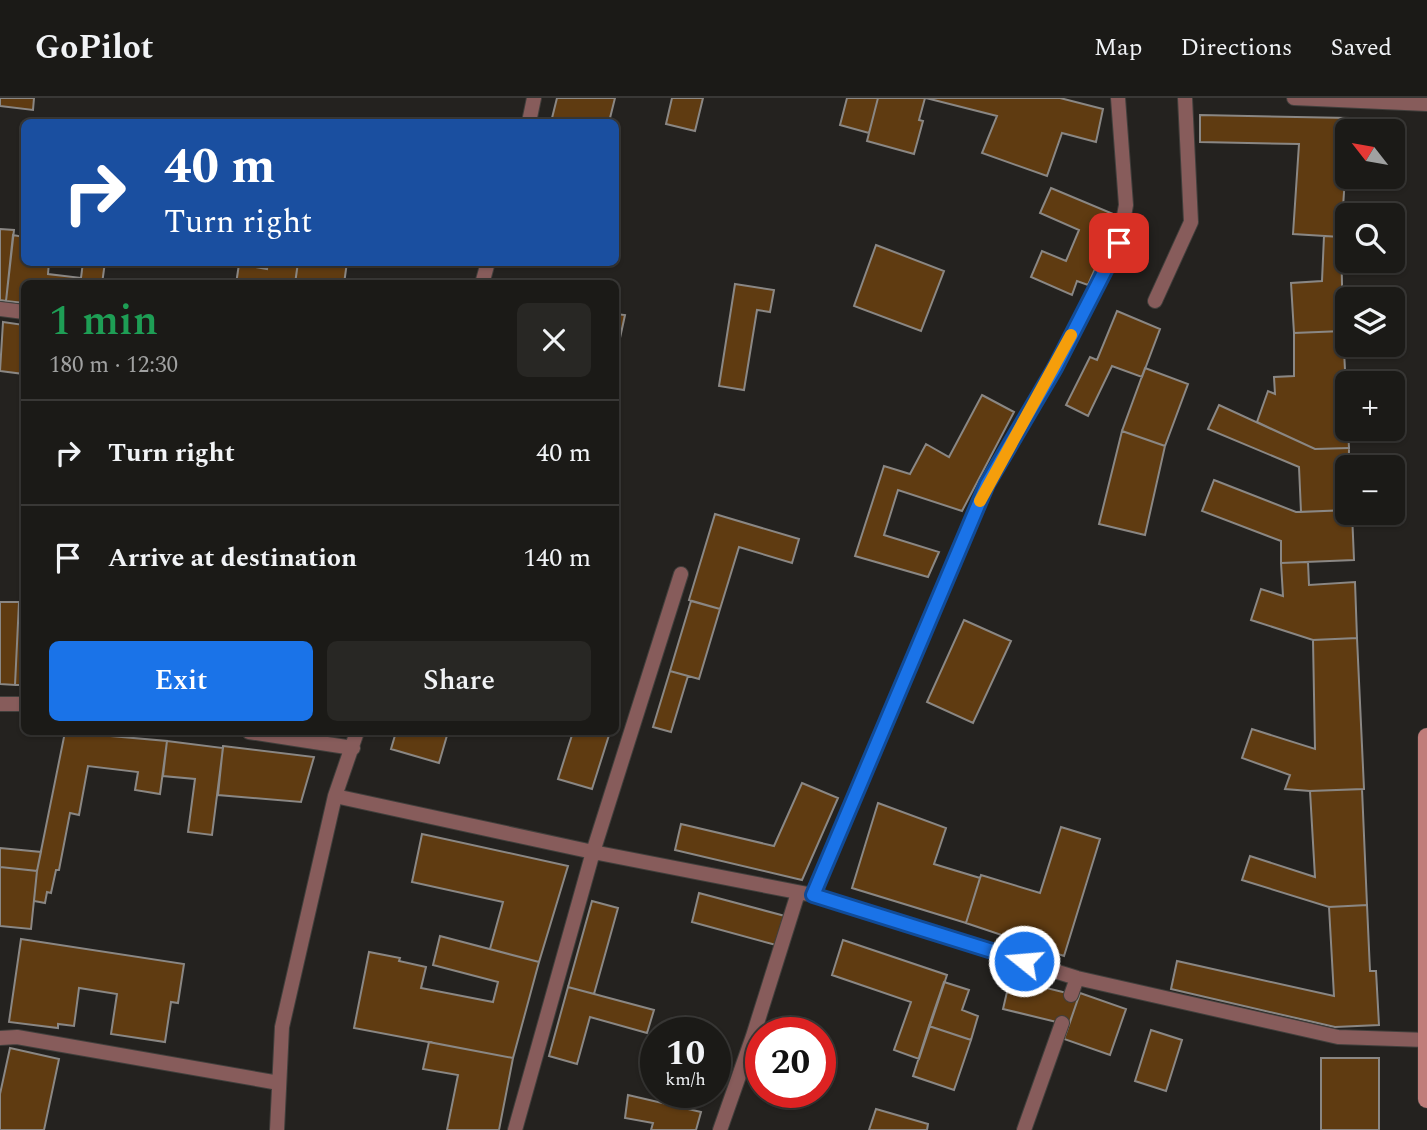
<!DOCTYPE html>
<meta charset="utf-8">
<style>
:root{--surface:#1b1a17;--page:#282724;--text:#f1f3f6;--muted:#a0a1a1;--line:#393836;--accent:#1a73e8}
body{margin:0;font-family:Spectral,serif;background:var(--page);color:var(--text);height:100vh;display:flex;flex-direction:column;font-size:26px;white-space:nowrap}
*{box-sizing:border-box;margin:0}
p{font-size:23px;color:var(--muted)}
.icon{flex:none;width:38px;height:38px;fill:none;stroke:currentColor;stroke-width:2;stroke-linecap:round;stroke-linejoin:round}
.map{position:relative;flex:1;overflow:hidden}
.panel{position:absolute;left:21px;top:182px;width:598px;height:455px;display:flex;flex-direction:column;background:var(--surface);border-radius:10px;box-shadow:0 2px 5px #0004,0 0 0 2px var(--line)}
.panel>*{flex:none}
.banner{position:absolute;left:21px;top:21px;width:598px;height:147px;border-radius:10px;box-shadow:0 2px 5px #0004,0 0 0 2px var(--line);background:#1a4fa0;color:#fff;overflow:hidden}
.needle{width:46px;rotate:301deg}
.buttons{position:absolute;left:1335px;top:21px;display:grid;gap:14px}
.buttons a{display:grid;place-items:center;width:70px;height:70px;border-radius:10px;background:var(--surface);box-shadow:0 2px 5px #0004,0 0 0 2px var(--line);font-size:35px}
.speed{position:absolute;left:640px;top:919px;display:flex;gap:14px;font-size:35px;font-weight:700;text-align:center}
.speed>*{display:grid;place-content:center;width:91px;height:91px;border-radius:50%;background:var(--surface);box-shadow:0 2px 5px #0004,0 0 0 2px var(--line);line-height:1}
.speed small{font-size:18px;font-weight:400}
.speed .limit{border:10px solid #d22;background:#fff;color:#111}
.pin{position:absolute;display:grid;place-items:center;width:60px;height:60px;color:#fff;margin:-30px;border-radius:14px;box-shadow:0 4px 10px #0006}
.me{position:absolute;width:77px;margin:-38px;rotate:287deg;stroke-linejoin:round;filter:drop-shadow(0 0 5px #0008)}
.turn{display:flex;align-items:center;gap:24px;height:147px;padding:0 28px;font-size:32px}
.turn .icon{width:91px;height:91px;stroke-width:2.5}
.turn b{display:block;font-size:49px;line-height:60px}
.round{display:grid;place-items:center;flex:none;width:74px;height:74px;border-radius:10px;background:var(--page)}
.headline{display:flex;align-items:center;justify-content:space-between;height:119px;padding:0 28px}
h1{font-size:42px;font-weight:600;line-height:52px;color:#1e9e55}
.cta{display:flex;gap:14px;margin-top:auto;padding:14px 28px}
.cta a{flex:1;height:80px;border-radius:10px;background:var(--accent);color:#fff;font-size:28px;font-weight:600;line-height:80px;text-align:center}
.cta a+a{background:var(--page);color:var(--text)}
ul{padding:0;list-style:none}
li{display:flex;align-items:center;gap:21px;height:105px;padding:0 28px;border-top:2px solid var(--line)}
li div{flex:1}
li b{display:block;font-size:26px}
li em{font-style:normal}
header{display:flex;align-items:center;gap:42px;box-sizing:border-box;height:98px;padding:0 35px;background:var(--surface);border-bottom:2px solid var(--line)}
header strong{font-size:33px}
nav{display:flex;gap:38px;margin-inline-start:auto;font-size:24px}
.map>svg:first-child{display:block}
.building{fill:#5f3b11;stroke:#8a8784;stroke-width:2}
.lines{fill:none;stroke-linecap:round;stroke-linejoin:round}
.lane-casing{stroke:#413f3c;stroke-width:16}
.secondary-casing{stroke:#413f3c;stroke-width:19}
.lane{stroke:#875c5b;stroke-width:14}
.secondary{stroke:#c07d7a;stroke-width:18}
.route-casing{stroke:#114b97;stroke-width:18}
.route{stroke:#1a73e8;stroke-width:12}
.slow{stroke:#f59e0b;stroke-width:12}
</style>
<header>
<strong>GoPilot</strong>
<nav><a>Map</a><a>Directions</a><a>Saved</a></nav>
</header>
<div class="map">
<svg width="1427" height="1032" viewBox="0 0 1427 1032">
<rect width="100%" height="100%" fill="#24221f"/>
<path class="building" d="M 0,0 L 34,0 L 33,12 L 0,8 Z
M 557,0 L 615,0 L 609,24 L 551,24 Z
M 672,0 L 703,0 L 695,33 L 666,26 Z
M 847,0 L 878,0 L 869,35 L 840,27 Z
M 878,0 L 925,0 L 919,22 L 923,23 L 914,56 L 867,43 Z
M 926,0 L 1060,0 L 1103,11 L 1096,44 L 1062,35 L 1047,78 L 982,55 L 997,18 Z
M 1200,17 L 1349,20 L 1341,139 L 1293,136 L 1299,46 L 1200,44 Z
M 1051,90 L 1118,118 L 1088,187 L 1077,183 L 1072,197 L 1031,179 L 1042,153 L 1066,163 L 1079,132 L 1040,115 Z
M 0,131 L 14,132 L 6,203 L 0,202 Z
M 13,137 L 24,139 L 24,164 L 49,164 L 48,176 L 81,180 L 83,164 L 105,164 L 102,186 L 24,186 L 24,205 L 6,203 Z
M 1324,138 L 1341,139 L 1343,233 L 1294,235 L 1291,185 L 1322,183 Z
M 876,147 L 944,173 L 921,233 L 854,208 Z
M 268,164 L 298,164 L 295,186 L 236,186 L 239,166 L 267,171 Z
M 298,164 L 347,164 L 344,186 L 295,186 Z
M 735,186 L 774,192 L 770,214 L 757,212 L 744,292 L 719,288 Z
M 1117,213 L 1160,231 L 1142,279 L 1112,268 L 1088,318 L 1066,307 L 1090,259 L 1097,262 Z
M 616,216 L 625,217 L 620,240 L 616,239 Z
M 3,224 L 24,227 L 24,276 L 0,273 Z
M 1343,233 L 1349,350 L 1315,351 L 1257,324 L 1268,293 L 1275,296 L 1274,279 L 1294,278 L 1294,235 Z
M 1145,270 L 1188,286 L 1165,348 L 1122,333 Z
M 982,297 L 1014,314 L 962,413 L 898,392 L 884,437 L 939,454 L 928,479 L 855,458 L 884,368 L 910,376 L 926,346 L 949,359 Z
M 1219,307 L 1315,351 L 1349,350 L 1348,412 L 1301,414 L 1299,369 L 1208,331 Z
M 1122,333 L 1165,348 L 1145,437 L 1099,426 Z
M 1214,382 L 1296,414 L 1348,412 L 1348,415 L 1352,415 L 1354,462 L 1281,465 L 1281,443 L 1202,413 Z
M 715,416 L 799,441 L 792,465 L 739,449 L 720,511 L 689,502 Z
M 1308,464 L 1309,487 L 1355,484 L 1357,540 L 1313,542 L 1251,522 L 1261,491 L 1283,498 L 1281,465 Z
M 691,503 L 720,511 L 699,581 L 670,573 Z
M 0,504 L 19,504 L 15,587 L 0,586 Z
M 964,522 L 1011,543 L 973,625 L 927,604 Z
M 18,525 L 24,525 L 24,587 L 15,587 Z
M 1357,540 L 1364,691 L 1310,693 L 1285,691 L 1290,677 L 1242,660 L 1252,631 L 1315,651 L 1313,542 Z
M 670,573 L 688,578 L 671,634 L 653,629 Z
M 65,634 L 167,643 L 160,696 L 135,692 L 138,674 L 88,668 L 79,717 L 70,715 L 59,772 L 56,772 L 51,795 L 47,794 L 45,805 L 34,803 L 37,773 Z
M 396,634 L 448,634 L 439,665 L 391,651 Z
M 573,634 L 610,634 L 592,691 L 558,681 Z
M 167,643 L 223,650 L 212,737 L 188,734 L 195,681 L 163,678 Z
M 223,648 L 314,659 L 301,704 L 218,697 Z
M 802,685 L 838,700 L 802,782 L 675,752 L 681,726 L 774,748 Z
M 1362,691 L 1367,807 L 1329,809 L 1242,782 L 1250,758 L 1315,779 L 1310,693 Z
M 878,705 L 946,730 L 934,766 L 980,780 L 966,825 L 852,790 Z
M 1061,729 L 1100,741 L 1064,858 L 966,825 L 981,777 L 1040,795 Z
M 422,736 L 568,768 L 539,864 L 490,851 L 503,804 L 412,784 Z
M 0,750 L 41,754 L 37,773 L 0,769 Z
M 0,769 L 37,773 L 31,831 L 0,828 Z
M 699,795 L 785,818 L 776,847 L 692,824 Z
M 592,803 L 618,810 L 594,896 L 568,889 Z
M 1367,807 L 1370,873 L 1376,873 L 1379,927 L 1335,929 L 1171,891 L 1177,863 L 1334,898 L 1329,809 Z
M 440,838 L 539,864 L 513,960 L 354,930 L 369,854 L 400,860 L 399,863 L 426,869 L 421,890 L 493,904 L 498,884 L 433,867 Z
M 21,841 L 184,866 L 178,905 L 171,904 L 165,944 L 111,936 L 117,896 L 79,890 L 74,928 L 58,926 L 58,930 L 9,924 Z
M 843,842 L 947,877 L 919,961 L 894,952 L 911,904 L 832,877 Z
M 1010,881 L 1079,898 L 1069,927 L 1003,911 Z
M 944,884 L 969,892 L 962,912 L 978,918 L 971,942 L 929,928 Z
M 568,889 L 654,912 L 647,935 L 590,919 L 577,966 L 549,958 Z
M 1080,895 L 1126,911 L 1110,957 L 1064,941 Z
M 929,928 L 971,942 L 954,992 L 913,978 Z
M 1151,932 L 1182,942 L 1166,993 L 1135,983 Z
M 429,944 L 513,960 L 499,1032 L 447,1032 L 458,977 L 423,971 Z
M 10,950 L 59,961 L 44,1032 L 0,1032 L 0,996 Z
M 1321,960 L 1379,960 L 1379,1032 L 1321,1032 Z
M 628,997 L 701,1014 L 696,1032 L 651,1032 L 653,1025 L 625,1020 Z
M 876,1011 L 928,1026 L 927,1032 L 869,1032 Z"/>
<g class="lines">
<defs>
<path id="lane" d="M 1294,0 L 1427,6
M 529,24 L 534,0
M 482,186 L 488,164
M 1155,203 L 1191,124 L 1185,0
M 0,211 L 24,214
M 0,606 L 24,606
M 249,634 L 353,650
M 335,698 L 593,754 L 681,476
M 813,797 L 1077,880 L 1338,939 L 1426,942
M 1071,897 L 1077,880
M 0,940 L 17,939 L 279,985
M 277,1032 L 282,929 L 335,698 L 357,634
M 515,1032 L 593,754 L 813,797 L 987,386 L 1055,270 L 1119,145 L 1126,107 L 1118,0
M 720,1032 L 753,938 L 798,795
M 1024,1032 L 1062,925"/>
<path id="secondary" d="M 1427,639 L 1427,1001"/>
</defs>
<use href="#lane" class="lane-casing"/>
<use href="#secondary" class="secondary-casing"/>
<use href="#lane" class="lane"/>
<use href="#secondary" class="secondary"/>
</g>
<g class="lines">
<defs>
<path id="route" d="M 1024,863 L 813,797 L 987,386 L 1055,270 L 1119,145"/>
</defs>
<use href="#route" class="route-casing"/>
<use href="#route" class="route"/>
<path class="slow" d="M 980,403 L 1071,237"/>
</g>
</svg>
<div class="buttons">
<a><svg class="needle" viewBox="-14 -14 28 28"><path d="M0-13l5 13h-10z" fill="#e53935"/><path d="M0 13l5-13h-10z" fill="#a0a1a1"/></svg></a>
<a><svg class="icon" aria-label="search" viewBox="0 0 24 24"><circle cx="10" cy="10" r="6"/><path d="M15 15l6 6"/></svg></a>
<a><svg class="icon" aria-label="layers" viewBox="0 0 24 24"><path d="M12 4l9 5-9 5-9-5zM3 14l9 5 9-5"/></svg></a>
<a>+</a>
<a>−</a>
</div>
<div class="speed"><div>10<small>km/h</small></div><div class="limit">20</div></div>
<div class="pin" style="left:1119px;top:145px;background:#d93025"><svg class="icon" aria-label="arrive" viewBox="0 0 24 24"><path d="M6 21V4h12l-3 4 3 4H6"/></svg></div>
<svg class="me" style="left:1024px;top:863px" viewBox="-20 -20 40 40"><circle r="17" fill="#1a73e8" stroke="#fff" stroke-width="3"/><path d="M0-11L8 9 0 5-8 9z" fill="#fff"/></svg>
<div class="banner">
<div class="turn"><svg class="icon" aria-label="right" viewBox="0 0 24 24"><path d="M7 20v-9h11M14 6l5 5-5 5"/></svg><div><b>40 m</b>Turn right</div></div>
</div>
<section class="panel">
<div class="headline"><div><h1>1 min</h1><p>180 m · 12:30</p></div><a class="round"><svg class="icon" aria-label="close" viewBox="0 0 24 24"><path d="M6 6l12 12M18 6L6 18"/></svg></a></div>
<ul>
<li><svg class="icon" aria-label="right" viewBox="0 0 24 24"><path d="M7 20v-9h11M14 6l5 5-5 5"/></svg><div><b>Turn right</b></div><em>40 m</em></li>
<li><svg class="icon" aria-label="arrive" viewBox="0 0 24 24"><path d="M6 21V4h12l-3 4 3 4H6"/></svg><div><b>Arrive at destination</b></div><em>140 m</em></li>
</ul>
<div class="cta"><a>Exit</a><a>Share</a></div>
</section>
</div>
